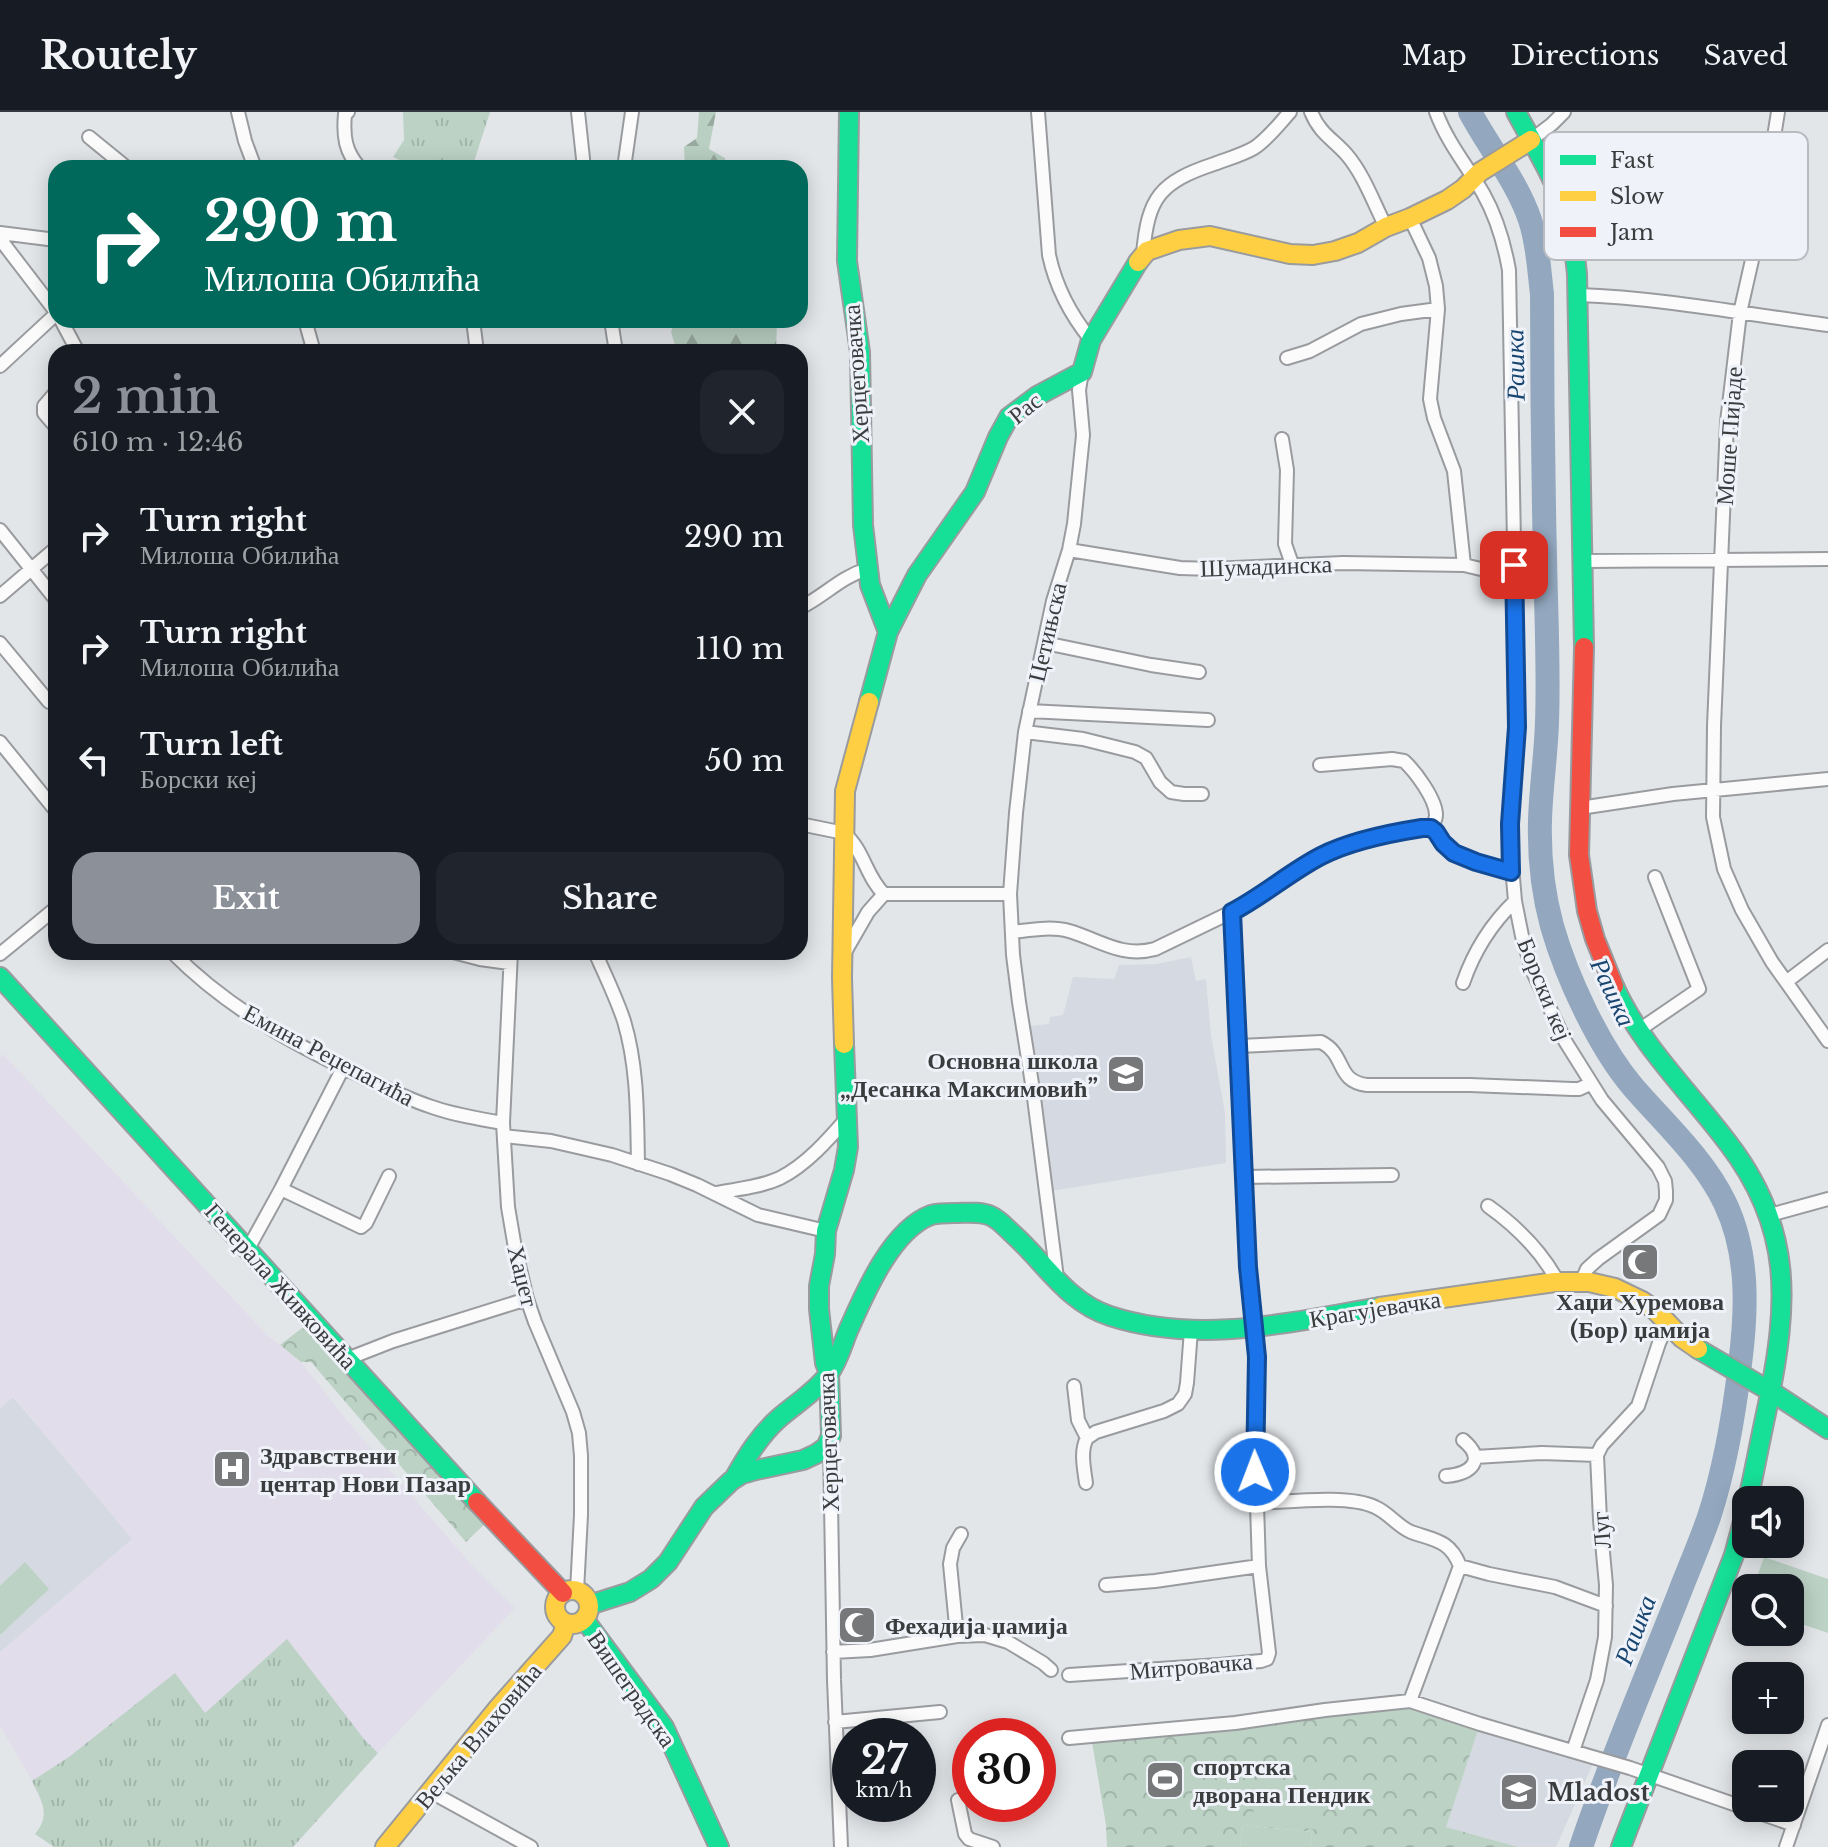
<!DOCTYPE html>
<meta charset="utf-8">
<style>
:root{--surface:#171b24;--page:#20242c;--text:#f1f3f6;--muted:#9ea1a6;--line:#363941;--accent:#8c9099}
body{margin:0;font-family:"Libre Baskerville",serif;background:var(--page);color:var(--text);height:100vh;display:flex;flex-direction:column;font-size:30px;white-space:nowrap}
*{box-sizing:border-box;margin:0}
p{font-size:26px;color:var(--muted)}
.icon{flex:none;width:44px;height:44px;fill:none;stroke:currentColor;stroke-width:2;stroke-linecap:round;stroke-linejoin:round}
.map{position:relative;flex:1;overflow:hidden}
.details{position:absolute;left:48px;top:232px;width:760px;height:616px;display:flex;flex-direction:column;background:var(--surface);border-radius:24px;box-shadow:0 4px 20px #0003}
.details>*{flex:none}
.banner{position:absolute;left:48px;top:48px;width:760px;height:168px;border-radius:24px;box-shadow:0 4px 20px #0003;background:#00695c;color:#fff;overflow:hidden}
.fabs{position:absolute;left:1732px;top:1374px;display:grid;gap:16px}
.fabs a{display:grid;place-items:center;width:72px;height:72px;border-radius:16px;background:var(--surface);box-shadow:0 4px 20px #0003;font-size:40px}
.speed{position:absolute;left:832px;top:1606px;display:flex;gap:16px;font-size:40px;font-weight:700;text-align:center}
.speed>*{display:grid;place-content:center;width:104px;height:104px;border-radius:50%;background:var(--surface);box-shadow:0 4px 20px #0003;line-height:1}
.speed small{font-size:20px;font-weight:400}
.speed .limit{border:12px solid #d22;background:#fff;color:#111}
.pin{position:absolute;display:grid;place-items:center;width:68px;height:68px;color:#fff;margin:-34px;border-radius:16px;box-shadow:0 4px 12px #0006}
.me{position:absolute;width:88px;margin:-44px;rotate:359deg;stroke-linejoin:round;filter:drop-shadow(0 0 6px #0008)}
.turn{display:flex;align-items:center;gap:28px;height:168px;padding:0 24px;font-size:36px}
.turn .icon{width:104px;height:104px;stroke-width:2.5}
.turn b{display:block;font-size:56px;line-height:68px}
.round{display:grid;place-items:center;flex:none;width:84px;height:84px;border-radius:24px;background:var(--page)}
.overview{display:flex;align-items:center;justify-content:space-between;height:136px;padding:0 24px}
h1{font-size:48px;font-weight:600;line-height:60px;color:var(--accent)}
.cta{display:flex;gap:16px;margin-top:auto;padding:16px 24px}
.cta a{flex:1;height:92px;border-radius:24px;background:var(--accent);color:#fff;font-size:32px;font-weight:600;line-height:92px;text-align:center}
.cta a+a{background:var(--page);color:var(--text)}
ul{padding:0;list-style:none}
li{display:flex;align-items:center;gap:24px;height:112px;padding:0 24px}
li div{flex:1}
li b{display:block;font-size:30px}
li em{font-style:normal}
header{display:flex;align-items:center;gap:48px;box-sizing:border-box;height:112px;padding:0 40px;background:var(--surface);border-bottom:2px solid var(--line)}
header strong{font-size:38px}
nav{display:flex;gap:44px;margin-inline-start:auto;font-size:28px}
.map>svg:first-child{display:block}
.built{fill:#d5d9e1}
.medical{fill:#e1ddea}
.grass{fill:url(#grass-tufts)}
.forest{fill:url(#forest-firs)}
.park{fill:url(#park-crowns)}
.pitch{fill:#bcd2c5}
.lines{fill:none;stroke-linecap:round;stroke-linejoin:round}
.river{stroke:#93a8bf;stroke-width:24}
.street-casing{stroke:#999b9e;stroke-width:16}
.fast-casing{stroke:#999b9e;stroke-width:22}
.slow-casing{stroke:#999b9e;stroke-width:22}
.jam-casing{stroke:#999b9e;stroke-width:22}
.street{stroke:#fbfbfc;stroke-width:12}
.fast{stroke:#16e098;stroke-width:18}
.slow{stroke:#ffcf43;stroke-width:18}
.jam{stroke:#f24e42;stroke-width:18}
.route-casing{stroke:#114b97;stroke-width:20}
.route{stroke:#1a73e8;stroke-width:14}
.labels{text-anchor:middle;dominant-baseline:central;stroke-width:6;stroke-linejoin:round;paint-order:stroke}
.street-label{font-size:24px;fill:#3b3c3e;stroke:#eff2f9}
.poi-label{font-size:24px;font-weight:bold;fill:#3b3c3e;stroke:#eff2f9;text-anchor:start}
.water-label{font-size:26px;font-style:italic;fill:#194670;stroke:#eff2f9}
.key{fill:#eff2f9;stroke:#b9bbc1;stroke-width:2}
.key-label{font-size:22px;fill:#3b3c3e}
</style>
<header>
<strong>Routely</strong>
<nav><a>Map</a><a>Directions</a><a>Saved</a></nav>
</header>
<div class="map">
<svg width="1828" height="1735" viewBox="0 0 1828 1735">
<defs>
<pattern id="grass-tufts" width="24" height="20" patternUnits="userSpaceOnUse" patternTransform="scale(2)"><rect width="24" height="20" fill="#bcd2c5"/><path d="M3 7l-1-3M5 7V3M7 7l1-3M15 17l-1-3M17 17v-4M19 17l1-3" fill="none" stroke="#a2b5aa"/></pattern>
<pattern id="forest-firs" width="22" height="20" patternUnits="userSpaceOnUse" patternTransform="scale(2)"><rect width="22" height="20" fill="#b9cfc2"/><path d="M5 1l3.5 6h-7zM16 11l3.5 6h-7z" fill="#98a99f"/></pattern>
<pattern id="park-crowns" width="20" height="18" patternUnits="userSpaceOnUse" patternTransform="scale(2)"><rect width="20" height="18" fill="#bcd2c5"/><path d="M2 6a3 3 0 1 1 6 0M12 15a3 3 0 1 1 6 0" fill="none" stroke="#a2b5aa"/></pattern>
</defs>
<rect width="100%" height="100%" fill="#e3e6e9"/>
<path class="built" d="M 1191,845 L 1196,869 L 1206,867 L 1211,923 L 1225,1001 L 1226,1051 L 1051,1079 L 1028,914 L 1049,912 L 1050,905 L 1063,903 L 1073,865 L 1114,867 L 1119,853 L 1156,852 Z
M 13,1285 L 133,1427 L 0,1540 L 0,1296 Z
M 1480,1612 L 1596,1645 L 1556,1735 L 1518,1735 L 1445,1715 Z"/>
<path class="medical" d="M 3,942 L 267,1223 L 301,1250 L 349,1311 L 471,1452 L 515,1496 L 378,1641 L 293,1735 L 54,1735 L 35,1722 L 43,1712 L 44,1701 L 43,1695 L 32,1669 L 0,1614 L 0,1540 L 132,1427 L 14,1285 L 0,1296 L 0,945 Z"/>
<path class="grass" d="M 403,0 L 490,0 L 472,56 L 417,56 L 393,45 L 404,28 Z
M 287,1527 L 364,1627 L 378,1641 L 293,1735 L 54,1735 L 35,1722 C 51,1703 42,1689 32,1669 L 69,1645 L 175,1561 L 205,1601 Z"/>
<path class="forest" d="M 699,0 L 716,0 L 709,37 L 725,46 L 726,56 L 685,56 L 684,35 L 697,26 Z
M 675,208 L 777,208 L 776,240 L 677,240 L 671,220 Z"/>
<path class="park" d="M 311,1209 L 492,1405 L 466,1430 L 311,1250 L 301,1250 L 280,1233 Z
M 1410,1589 L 1480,1612 L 1446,1715 L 1518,1735 L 1310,1735 L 1312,1720 L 1243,1713 L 1240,1735 L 1107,1735 L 1106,1713 L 1091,1624 Z"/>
<path class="pitch" d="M 1764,1445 L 1828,1467 L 1828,1521 L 1790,1508 L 1790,1476 L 1753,1476 Z
M 25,1450 L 49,1477 L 0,1523 L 0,1474 Z
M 1256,1680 L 1323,1689 L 1319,1718 L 1252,1709 Z
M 1243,1713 L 1312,1720 L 1310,1735 L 1240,1735 Z"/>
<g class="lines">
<path class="river" d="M 1470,0 C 1489,36 1517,69 1530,108 C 1538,131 1539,158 1542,182 C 1542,270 1543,358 1545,445 C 1546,500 1549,555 1547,610 C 1546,643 1541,675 1540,708 C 1539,743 1543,781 1552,814 C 1567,866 1599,935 1633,975 C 1665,1012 1704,1047 1725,1091 C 1749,1141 1747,1198 1740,1252 C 1734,1303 1725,1356 1709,1405 C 1700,1431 1689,1456 1679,1482 C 1646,1566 1610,1649 1581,1735"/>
<defs>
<path id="street" d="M 238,0 L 245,29 L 255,56
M 348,0 L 345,2 C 343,24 345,40 360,56
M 578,0 L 584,56
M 1038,0 L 1049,143 C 1056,176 1070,202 1091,228
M 1311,0 C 1320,22 1333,27 1347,43 C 1364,63 1374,92 1386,115
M 1436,0 C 1447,30 1467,54 1483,81 C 1497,106 1504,130 1509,158 L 1517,596 L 1510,731 L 1515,789 L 1522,824 L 1533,860 L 1565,929 L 1602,988 L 1658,1055 L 1665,1069 L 1666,1079 L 1666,1088 L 1659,1103 L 1598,1147 L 1587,1157 L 1582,1168
M 1778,0 L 1759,117 L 1740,201 L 1727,310 L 1714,614 L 1713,705 L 1724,757 L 1742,798 L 1772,850 L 1828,929
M 89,25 L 127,56
M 1531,28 L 1552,12 L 1564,0
M 624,56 L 632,0
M 1410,106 L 1429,146 L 1436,174 L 1438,197 L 1430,287 L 1434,306 L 1454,359 L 1464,453
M 0,121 L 56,128
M 0,127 L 56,200
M 1143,142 C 1148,85 1160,70 1214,52 C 1227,47 1242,43 1254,36 C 1268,27 1279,12 1290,0
M 1579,183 C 1662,186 1745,202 1828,213
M 61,208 L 78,240
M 305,208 L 314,240
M 473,208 L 477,240
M 611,208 L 616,240
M 1287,246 L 1310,239 L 1361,212 L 1401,202 L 1438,197
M 0,254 L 56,202
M 56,280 L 44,294 L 44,301 L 56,315
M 1282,327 L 1287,358 L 1285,432 L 1292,452
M 0,418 L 56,488
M 1069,438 L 1180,456 L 1212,457 L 1343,451 L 1464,453 L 1485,458 L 1514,474
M 1585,449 L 1828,447
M 0,484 L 56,436
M 800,496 C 826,483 839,466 867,457
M 0,531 L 49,590
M 1045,531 L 1151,553 L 1199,560
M 1029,599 L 1208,608
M 1025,620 L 1083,627 L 1135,640 L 1146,646 L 1160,670 L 1171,680 L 1184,682 L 1202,682
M 0,630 L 56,699
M 1320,653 L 1392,647 L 1404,649 C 1415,659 1436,687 1436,703 C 1436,708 1433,712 1431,716
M 1580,696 L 1673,682 L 1828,667
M 800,712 L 844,721 C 864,738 866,765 884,782
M 1012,820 C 1030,818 1051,814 1069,819 C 1100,828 1121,846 1155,837 L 1246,793 L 1321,744 L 1356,730 L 1422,716 L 1431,716 L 1436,720 L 1443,731 L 1454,741 L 1461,745 L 1511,760
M 172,840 C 225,894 291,931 359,963 C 383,975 407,987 432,995 C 455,1003 479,1007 503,1011
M 453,840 L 480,847 L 509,851
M 511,840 L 503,1011 L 508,1095 L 515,1136 L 527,1187 L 535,1210 L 573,1300 L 579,1321 L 581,1344 L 581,1403 L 577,1479
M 595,840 C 605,863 616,885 624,909 C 638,956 637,1004 638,1052
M 845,840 L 868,800 L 884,782 L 1010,782
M 0,842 L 56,796
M 1786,870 L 1828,838
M 1463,871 C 1474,839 1490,813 1515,789
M 1639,918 L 1699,877 L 1655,765
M 1239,934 L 1321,930 C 1347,943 1335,969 1367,973 L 1470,973 L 1572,977 L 1579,977 L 1590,972
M 504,1024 L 551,1029 L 612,1043 L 670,1062 L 697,1073 L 758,1103 L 826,1119
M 1244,1065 L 1392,1063
M 281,1077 L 361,1115 L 366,1111 L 389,1064
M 716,1081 C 737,1077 761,1075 780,1066 C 806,1053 828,1028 847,1006
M 1488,1094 C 1516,1114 1542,1140 1558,1170
M 1770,1103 L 1828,1087
M 248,1137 L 281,1077 L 343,956
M 1057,1166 L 1033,978 L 1019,890 L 1013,843 L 1010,782 L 1016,701 L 1025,620 L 1053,489 L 1069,438 L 1074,412 L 1083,323 L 1079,278 L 1082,260
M 347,1247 L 393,1229 L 527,1187
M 1074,1274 L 1078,1308 L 1087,1326 C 1080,1339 1084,1356 1086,1371
M 1087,1326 L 1096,1320 L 1164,1299 L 1178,1292 L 1185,1282 L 1187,1271 L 1191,1218
M 830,1332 L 834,1568 L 841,1735
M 1475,1345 L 1542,1341 L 1597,1343
M 1446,1364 C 1471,1362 1487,1348 1463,1328
M 1257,1391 C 1287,1390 1349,1382 1375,1395 C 1389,1401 1397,1414 1411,1420 C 1434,1428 1450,1428 1460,1454 L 1489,1462 L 1555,1475 L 1606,1494
M 1106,1473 L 1155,1469 L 1259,1454
M 957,1524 L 950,1452 L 953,1436 L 961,1422
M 833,1540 L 870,1538 L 957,1524 L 985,1523 L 1008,1530 L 1043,1551 L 1051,1558
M 1069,1563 L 1219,1553 L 1261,1549 L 1267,1547 L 1269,1541 L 1259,1454 L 1255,1331 L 1257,1245 L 1248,1155 L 1232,800
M 1410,1589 L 1460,1454
M 835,1610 L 940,1600
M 1069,1626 L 1235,1611 L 1325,1598 L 1410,1589 L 1480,1612 L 1630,1656 L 1794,1713
M 1573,1639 L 1597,1568 L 1605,1525 L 1606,1473 L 1600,1408 L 1597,1343 L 1602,1333 L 1638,1294 L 1659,1231 L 1667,1213
M 431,1680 L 531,1735
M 958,1688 L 965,1722 L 969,1727 L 993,1735
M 1786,1735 L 1828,1613"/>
<path id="fast" d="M 849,0 L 847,149 L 860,240 L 863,413 L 870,473 L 888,520
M 1516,0 C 1535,35 1556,69 1568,107 C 1573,125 1575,143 1577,162 L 1584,535
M 869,590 L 888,520 L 917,463 L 975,380 L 998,325 L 1009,305 L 1037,284 L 1082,260 L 1091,228 L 1138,150
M 0,865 L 477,1390
M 1614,874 C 1641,934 1689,979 1728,1031 C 1794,1117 1788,1192 1768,1292 C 1761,1324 1755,1356 1748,1388
M 1698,1237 L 1775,1282 L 1828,1317
M 735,1365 C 747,1344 760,1323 778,1307 C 795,1292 814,1281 828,1263 C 838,1250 842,1234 848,1219 C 864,1183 891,1118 931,1103 C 938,1101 947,1101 955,1101 C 966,1101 980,1099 991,1104 C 1000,1108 1007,1117 1014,1123 C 1045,1151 1068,1191 1110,1204 C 1199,1233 1291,1210 1380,1195
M 589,1493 L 630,1480 L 651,1467 L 668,1450 L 704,1395 L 731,1369 L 742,1362 L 756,1358 L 803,1348 L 816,1342 L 826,1335 L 831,1324 L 829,1261 L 825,1251 L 819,1197 L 819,1174 L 825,1142 L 826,1119 L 844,1058 L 848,1035 L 844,932
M 584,1507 L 664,1615 L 719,1735
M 1621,1735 L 1734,1443 L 1746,1398"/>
<path id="slow" d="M 1138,150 L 1147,139 L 1179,128 L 1210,124 L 1290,142 L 1313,143 L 1335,139 L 1358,131 L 1386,115 L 1410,106 L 1447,88 L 1463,77 L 1480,60 L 1531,28
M 844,932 L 842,866 L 845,679 L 869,590
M 1380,1195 L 1555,1170 L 1589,1170 L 1615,1176 L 1642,1189 L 1654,1197 L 1682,1226 L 1698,1237
M555 1495a17 17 0 1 1 34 0a17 17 0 1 1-34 0Z
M 385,1735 L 499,1595 L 562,1524 L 566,1511"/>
<path id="jam" d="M 1584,535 L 1579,743 L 1587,799 L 1595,827 L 1614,874
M 477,1390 L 563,1481"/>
</defs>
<use href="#street" class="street-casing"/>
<use href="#fast" class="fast-casing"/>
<use href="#slow" class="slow-casing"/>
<use href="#jam" class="jam-casing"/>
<use href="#street" class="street"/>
<use href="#fast" class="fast"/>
<use href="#slow" class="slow"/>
<use href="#jam" class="jam"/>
</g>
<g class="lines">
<defs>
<path id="route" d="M 1255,1360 L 1257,1245 L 1248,1155 L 1232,800 C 1263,784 1290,760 1321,744 C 1350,729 1390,721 1422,716 L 1431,716 L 1436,720 L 1443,731 L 1454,741 L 1476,750 L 1511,760 L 1510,712 L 1517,615 L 1514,453"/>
</defs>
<use href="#route" class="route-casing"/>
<use href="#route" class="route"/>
</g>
<defs>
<symbol id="school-square" viewBox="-11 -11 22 22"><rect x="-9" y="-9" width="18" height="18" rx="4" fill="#76787a" stroke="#eff2f9"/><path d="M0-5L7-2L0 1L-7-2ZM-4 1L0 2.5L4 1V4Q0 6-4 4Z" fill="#fff"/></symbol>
<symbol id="mosque-square" viewBox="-11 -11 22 22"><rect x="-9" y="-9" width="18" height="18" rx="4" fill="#76787a" stroke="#eff2f9"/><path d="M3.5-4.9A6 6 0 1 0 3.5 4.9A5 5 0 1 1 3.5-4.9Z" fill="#fff"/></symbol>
<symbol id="hospital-square" viewBox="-11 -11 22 22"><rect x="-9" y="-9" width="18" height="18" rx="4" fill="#76787a" stroke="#eff2f9"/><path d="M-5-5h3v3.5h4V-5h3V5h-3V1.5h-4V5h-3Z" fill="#fff"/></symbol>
<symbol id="stadium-square" viewBox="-11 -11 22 22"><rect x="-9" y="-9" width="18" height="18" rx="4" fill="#76787a" stroke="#eff2f9"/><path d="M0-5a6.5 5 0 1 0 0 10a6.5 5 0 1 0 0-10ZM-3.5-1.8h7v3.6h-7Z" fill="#fff"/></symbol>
</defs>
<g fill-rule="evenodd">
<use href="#school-square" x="1104" y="940" width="44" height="44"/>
<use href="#mosque-square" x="1618" y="1128" width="44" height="44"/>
<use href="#hospital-square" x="210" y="1335" width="44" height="44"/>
<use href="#mosque-square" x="835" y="1491" width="44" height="44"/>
<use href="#stadium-square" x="1143" y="1646" width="44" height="44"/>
<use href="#school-square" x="1497" y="1658" width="44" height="44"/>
</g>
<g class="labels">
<g class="street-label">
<text transform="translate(856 262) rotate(-94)">Херцеговачка</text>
<text transform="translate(1025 296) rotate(-39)">Рас</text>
<text transform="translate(1729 324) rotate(-86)">Моше Пијаде</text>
<text transform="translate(1266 454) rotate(-2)">Шумадинска</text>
<text transform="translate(1047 520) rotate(-77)">Цетињска</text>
<text transform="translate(1545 877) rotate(68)">Борски кеј</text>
<text transform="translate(329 943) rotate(28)">Емина Реџепагића</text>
<text transform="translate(523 1164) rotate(76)">Хаџет</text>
<text transform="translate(281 1174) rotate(48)">Генерала Живковића</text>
<text transform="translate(1375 1197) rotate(-9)">Крагујевачка</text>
<text transform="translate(828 1330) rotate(-92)">Херцеговачка</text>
<text transform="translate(1601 1418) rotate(-95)">Луг</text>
<text transform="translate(1191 1554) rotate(-5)">Митровачка</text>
<text transform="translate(632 1577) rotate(55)">Вишеградска</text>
<text transform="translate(478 1624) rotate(-50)">Вељка Влаховића</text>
</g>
<g class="poi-label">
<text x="1098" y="948" text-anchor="end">Основна школа<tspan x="1098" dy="28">„Десанка Максимовић”</tspan></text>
<text x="1640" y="1189" text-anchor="middle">Хаџи Хуремова<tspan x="1640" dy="28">(Бор) џамија</tspan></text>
<text x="260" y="1343">Здравствени<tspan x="260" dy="28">центар Нови Пазар</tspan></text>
<text x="885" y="1513">Фехадија џамија</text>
<text x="1193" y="1654">спортска<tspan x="1193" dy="28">дворана Пендик</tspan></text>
<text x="1547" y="1680">Mladost</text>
</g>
<g class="water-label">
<text transform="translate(1515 253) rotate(-91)">Рашка</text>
<text transform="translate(1613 880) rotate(65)">Рашка</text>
<text transform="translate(1635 1518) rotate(-69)">Рашка</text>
</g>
</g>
<rect x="1544" y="20" width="264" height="128" rx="12" class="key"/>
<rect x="1560" y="43" width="36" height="10" fill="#16e098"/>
<rect x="1560" y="79" width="36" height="10" fill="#ffcf43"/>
<rect x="1560" y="115" width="36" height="10" fill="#f24e42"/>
<g class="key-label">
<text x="1610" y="56">Fast</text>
<text x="1610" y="92">Slow</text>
<text x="1610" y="128">Jam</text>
</g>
</svg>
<div class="fabs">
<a><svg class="icon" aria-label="sound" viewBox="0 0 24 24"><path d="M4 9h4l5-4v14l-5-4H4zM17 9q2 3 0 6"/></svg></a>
<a><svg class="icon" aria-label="search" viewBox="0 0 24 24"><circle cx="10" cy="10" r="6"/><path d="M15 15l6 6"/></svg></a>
<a>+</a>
<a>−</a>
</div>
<div class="speed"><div>27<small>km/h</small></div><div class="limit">30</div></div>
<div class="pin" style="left:1514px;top:453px;background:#d93025"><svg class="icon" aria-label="arrive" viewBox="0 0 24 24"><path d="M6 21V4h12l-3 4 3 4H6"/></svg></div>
<svg class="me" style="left:1255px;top:1360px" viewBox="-20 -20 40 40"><circle r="17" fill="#1a73e8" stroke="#fff" stroke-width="3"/><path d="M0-11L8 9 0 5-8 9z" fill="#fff"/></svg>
<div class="banner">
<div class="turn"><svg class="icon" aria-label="right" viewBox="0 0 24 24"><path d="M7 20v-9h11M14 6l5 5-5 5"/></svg><div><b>290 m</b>Милоша Обилића</div></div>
</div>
<section class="details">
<div class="overview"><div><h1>2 min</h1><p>610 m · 12:46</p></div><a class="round"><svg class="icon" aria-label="close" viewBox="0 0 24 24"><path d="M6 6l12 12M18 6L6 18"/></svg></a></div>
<ul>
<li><svg class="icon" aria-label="right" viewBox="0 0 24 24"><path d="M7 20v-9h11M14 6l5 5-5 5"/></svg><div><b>Turn right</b><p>Милоша Обилића</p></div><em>290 m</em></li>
<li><svg class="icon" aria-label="right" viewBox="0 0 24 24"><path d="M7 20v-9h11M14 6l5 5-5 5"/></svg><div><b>Turn right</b><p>Милоша Обилића</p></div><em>110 m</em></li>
<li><svg class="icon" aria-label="left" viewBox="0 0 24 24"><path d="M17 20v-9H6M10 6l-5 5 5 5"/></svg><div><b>Turn left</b><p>Борски кеј</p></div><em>50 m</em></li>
</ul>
<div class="cta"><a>Exit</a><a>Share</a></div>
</section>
</div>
